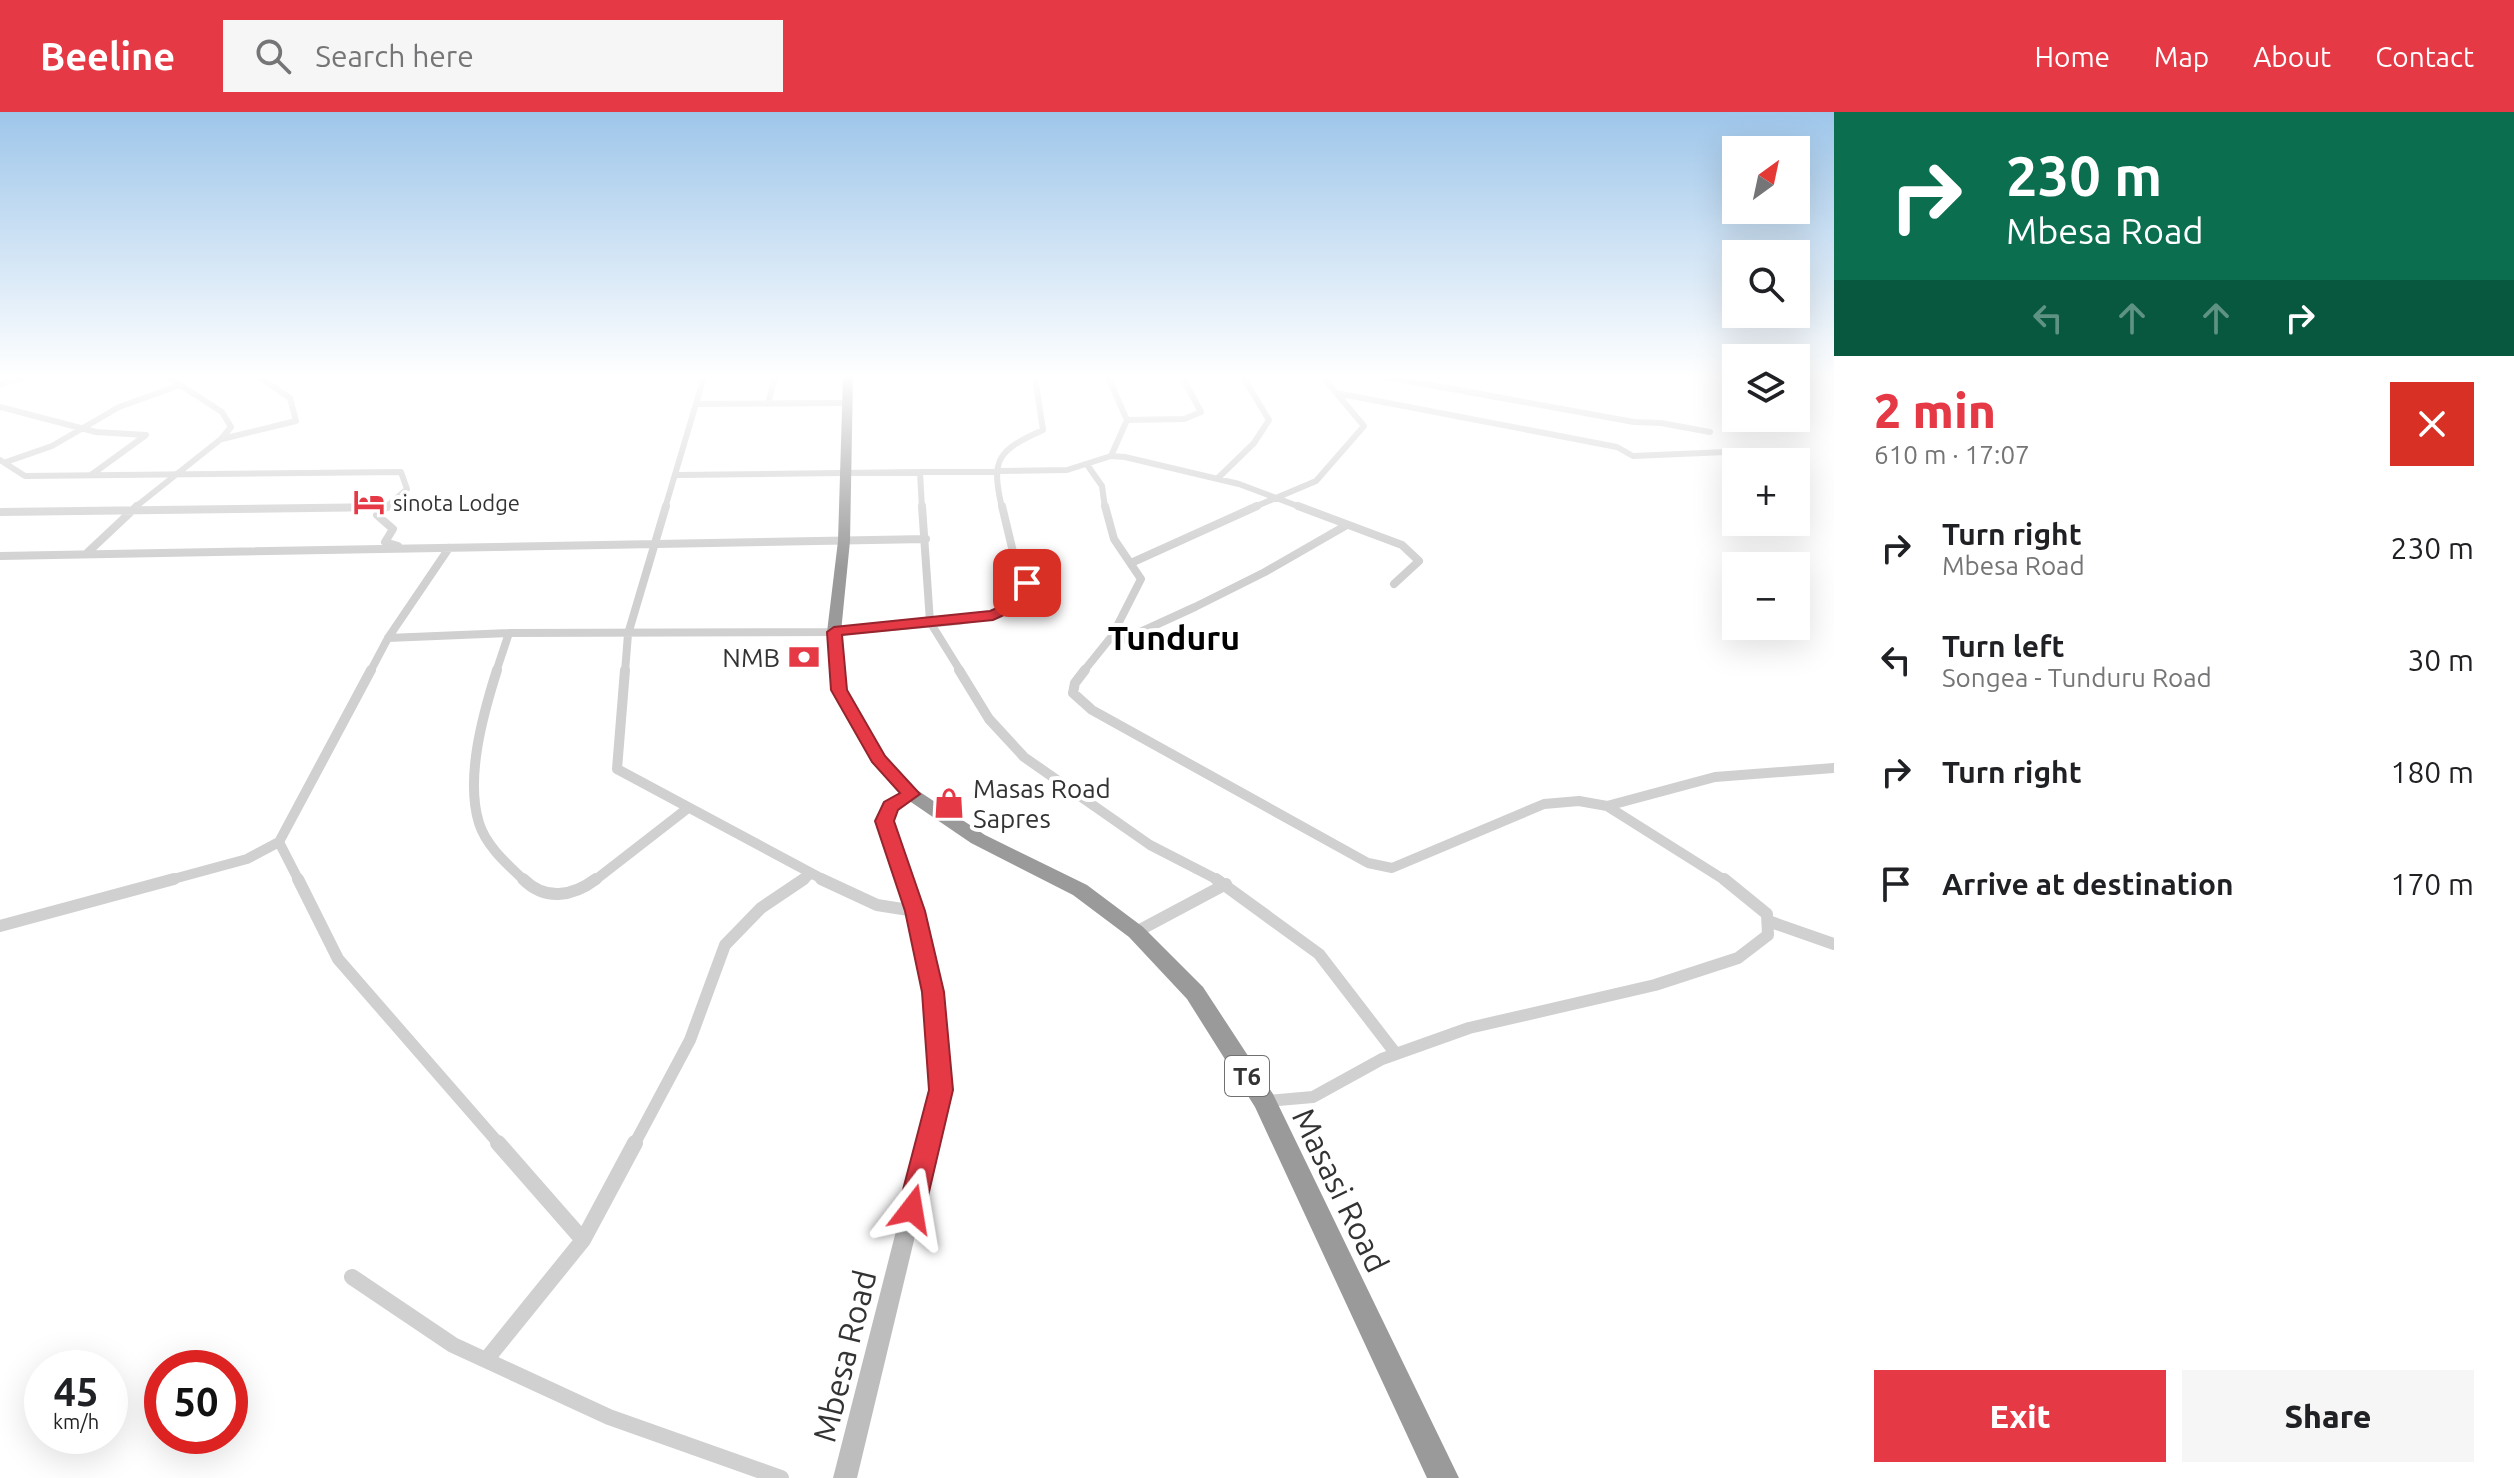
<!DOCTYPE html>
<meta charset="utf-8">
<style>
:root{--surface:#fff;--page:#f6f6f6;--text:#202124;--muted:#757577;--accent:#e63946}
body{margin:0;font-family:Ubuntu,sans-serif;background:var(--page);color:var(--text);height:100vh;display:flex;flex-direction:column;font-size:30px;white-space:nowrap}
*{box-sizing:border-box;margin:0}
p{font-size:26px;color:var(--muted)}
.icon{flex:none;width:44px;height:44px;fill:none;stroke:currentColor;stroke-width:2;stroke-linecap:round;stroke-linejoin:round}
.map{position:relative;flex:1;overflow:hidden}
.drawer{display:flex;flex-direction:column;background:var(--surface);width:680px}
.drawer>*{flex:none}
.hud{background:#0b6e4f;color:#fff;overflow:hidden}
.needle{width:52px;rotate:33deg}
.tools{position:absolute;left:1722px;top:24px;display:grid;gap:16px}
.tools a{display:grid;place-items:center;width:88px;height:88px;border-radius:0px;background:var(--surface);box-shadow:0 8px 32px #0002;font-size:40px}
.speed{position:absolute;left:24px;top:1238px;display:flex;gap:16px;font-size:40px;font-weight:700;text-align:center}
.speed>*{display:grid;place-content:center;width:104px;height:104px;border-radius:50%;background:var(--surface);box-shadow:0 8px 32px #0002;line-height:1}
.speed small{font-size:20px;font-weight:400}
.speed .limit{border:12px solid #d22;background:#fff;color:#111}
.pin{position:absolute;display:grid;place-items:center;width:68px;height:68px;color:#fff;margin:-34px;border-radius:16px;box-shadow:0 4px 12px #0006}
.me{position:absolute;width:88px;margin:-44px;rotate:14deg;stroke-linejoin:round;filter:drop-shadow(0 0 6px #0008)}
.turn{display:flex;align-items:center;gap:28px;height:168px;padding:0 40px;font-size:36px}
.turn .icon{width:104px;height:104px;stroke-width:2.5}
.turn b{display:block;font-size:56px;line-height:68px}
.lanes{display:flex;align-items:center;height:76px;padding:0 40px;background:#0003;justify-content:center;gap:40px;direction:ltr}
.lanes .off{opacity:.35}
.round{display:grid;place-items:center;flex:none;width:84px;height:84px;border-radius:0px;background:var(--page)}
.headline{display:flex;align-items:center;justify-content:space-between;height:136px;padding:0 40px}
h1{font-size:48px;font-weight:800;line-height:60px;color:var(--accent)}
.primary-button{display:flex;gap:16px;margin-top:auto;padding:16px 40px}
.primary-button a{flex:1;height:92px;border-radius:0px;background:var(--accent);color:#fff;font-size:32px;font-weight:800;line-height:92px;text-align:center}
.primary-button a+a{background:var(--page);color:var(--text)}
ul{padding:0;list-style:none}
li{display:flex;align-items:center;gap:24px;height:112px;padding:0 40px}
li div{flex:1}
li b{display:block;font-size:30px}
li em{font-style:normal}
header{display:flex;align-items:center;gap:48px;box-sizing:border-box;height:112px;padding:0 40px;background:var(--accent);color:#fff}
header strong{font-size:38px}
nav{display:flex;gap:44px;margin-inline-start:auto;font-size:28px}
.search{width:560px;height:72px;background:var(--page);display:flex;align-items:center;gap:20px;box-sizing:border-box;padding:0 28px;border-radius:0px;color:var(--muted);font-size:30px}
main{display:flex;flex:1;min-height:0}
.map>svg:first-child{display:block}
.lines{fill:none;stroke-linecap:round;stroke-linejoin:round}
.street-far4{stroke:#d0d0d0;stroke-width:6}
.street-far3{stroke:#d0d0d0;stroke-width:8}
.street-far2{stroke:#d0d0d0;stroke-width:10}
.street-far1{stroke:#d0d0d0;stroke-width:12}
.street{stroke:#d0d0d0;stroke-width:16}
.secondary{fill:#bdbdbd;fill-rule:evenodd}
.highway{fill:#9a9a9a;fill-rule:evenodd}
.route{fill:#e63946;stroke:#96252e;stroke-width:2}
.labels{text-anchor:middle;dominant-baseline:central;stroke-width:8;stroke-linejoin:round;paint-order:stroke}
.far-poi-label{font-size:22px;fill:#333;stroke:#fff;text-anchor:start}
.shield{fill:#fff;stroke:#707070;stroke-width:2}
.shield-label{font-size:24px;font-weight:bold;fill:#333}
.poi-label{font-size:26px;fill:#333;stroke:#fff;text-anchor:end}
.near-street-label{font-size:32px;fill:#333;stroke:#fff}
.district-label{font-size:34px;font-weight:bold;fill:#000;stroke:#fff}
</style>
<header>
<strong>Beeline</strong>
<div class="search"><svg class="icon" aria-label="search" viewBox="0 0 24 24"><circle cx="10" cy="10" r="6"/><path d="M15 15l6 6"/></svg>Search here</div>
<nav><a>Home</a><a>Map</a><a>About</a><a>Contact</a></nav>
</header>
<main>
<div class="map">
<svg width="1834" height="1366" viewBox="0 0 1834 1366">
<rect width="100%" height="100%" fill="#fff"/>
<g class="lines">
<path class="street-far4" d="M 1108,265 L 1127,308 L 1111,344
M 1386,265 L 1634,310 L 1661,311 L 1710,320
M 0,272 L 26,265
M 1336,281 L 1617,335 L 1633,344 L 1726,340
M 697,292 L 847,291
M 768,292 L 775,265
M 0,295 L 96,320 L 146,323 L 91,363
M 1127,308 L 1184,307 L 1201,300 L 1182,265
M 222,327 L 296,309 L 290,286 L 259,265
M 0,348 L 25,364 L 401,360 L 407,377 L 385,396
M 6,350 L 52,334 L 119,295 L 180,273
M 1088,354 L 1102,374 L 1105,396
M 920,361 L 922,396
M 677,363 L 1067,358 L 1111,344 L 1125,345 L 1239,372 L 1303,396
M 1218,366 L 1254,331 L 1269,308 L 1243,265
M 134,396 L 221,327 L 231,315 L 222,300 L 168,265
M 315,396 L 387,395
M 665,396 L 704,265
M 1002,396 C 991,348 996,339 1043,318 L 1035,265
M 1252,396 L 1316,369 L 1364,314 L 1323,265"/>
<path class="street-far3" d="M 387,394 L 377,403 L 393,417 L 385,430 L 398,434
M 922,394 L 930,510 L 961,560
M 1298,394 L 1402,433 L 1419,449 L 1394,472
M 0,400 L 387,395
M 86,442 L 137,394
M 0,444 L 926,427
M 1131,451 L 1257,394
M 1112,524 L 1125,527 L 1195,495 L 1265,460 L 1345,414
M 388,526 L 509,521 L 834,520 L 958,509 L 993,503 L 1019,491 L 1027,471 L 1014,444 L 1002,394
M 370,560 L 388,526 L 449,436
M 496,560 L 509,521
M 625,560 L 628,522 L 666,394
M 1083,560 L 1112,524 L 1141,467 L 1114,427 L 1105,394"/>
<path class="street-far2" d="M 497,558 C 483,602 465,666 479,711 C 486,734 508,753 525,769
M 625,558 L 617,657 L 826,769
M 959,558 L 989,607 L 1024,645 L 1150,733 L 1220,769
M 1085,558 L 1075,571 L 1073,581 L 1092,598 L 1368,751 L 1392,756 L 1544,692 L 1579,689 L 1607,694 L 1726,769
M 1607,694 L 1715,665 L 1834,656
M 279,730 L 299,769
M 166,769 L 247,747 L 279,730 L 371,558
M 594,769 L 688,696
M 801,769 L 811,762"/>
<path class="street-far1" d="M 298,767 L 338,847 L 500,1033
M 523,767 C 545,789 572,785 596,767
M 821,767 L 877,793 L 915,799
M 1216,767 L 1319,842 L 1396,942
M 1768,809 L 1834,832
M 0,814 L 174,767
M 1136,820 L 1226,772
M 1266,989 L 1313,985 L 1382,947 L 1469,916 L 1655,873 L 1738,846 L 1768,823 L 1767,802 L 1724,767
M 634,1033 L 690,928 L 725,833 L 761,796 L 804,767"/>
<path class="street" d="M 498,1031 L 583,1128
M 352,1165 L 453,1233 L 609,1305 L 781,1366
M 486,1248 L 583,1128 L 635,1031"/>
<path class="secondary" d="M 911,678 L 918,682 L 896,698 L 891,709 L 923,799 L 942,880 L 950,978 L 857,1366 L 833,1366 L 932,978 L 924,880 L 907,799 L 877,709 L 885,692 Z"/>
<path class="highway" d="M 843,265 L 853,265 L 850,429 L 841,520 L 847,578 L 885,644 L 917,678 L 985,723 L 1087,773 L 1143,815 L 1203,875 L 1273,982 L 1459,1366 L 1427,1366 L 1255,995 L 1187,887 L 1129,825 L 1073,783 L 971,731 L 905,686 L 872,651 L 831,578 L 827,520 L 838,429 Z"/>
</g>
<linearGradient id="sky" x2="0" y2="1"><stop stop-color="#9ec6ea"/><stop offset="0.58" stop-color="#fff"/><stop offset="1" stop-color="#fff" stop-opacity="0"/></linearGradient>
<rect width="1834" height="456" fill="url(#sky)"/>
<path class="route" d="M 1027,466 L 1034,471 L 1024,494 L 993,508 L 842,523 L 847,578 L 885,644 L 920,682 L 898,698 L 894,709 L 925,799 L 944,880 L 953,978 L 925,1097 L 921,1106 L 912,1110 L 902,1106 L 898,1097 L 929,978 L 922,880 L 905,799 L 875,709 L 884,690 L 900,681 L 872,650 L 831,578 L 827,520 L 834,515 L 990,499 L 1013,489 L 1020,471 Z"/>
<defs>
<symbol id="hotel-bare" viewBox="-9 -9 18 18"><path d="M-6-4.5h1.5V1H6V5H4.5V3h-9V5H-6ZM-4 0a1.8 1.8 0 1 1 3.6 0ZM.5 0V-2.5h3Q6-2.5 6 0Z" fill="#e63946" stroke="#fff" stroke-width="2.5" paint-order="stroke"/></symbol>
<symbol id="bank-bare" viewBox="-9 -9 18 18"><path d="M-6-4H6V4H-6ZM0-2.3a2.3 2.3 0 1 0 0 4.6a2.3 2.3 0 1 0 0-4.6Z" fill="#e63946" stroke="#fff" stroke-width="2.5" paint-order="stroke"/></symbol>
<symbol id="shop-bare" viewBox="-9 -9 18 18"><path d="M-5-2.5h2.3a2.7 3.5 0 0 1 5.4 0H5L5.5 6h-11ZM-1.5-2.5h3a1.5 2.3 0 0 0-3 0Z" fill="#e63946" stroke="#fff" stroke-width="2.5" paint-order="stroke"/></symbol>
</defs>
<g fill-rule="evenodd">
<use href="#hotel-bare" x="347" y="368" width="44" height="44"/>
<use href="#bank-bare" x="782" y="523" width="44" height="44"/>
<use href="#shop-bare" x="927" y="669" width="44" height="44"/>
</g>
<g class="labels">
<g class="far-poi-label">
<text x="393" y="390">sinota Lodge</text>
</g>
<rect class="shield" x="1225" y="944" width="44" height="40" rx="6"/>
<g class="shield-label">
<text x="1247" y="964">T6</text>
</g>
<g class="poi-label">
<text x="780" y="545">NMB</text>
<text x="973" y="676" text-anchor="start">Masas Road<tspan x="973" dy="30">Sapres</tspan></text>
</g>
<g class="near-street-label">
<text transform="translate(1341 1078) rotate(64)">Masasi Road</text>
<text transform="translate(844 1244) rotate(-76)">Mbesa Road</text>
</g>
<g class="district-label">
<text x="1174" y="525">Tunduru</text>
</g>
</g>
</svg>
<div class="tools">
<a><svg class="needle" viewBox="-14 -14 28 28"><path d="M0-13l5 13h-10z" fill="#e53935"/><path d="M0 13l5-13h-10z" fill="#757577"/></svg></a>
<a><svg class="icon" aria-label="search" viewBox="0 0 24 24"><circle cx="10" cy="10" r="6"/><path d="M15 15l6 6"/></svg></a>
<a><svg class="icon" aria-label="layers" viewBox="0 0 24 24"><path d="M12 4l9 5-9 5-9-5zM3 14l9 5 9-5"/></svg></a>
<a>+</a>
<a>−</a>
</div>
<div class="speed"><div>45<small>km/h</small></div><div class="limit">50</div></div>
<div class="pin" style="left:1027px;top:471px;background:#d93025"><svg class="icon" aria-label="arrive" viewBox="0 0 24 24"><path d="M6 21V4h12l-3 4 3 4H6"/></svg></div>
<svg class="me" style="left:912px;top:1097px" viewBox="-20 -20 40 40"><path d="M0-17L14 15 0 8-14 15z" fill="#e63946" stroke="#fff" stroke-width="4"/></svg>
</div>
<section class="drawer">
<div class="hud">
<div class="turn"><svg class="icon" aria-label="right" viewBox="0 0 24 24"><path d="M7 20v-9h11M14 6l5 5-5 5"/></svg><div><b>230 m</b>Mbesa Road</div></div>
<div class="lanes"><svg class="icon off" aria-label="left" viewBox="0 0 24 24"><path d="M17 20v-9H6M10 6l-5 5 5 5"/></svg><svg class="icon off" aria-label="ahead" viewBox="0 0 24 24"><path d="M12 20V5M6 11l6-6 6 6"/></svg><svg class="icon off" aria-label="ahead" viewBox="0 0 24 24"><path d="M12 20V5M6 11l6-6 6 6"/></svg><svg class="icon" aria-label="right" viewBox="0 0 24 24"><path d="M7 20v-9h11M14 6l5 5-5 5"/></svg></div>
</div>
<div class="headline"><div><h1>2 min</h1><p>610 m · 17:07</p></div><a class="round" style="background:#d93025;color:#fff"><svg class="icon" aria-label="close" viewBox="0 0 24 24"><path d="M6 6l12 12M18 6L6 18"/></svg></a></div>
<ul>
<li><svg class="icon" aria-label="right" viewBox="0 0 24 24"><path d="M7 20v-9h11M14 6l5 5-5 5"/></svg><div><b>Turn right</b><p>Mbesa Road</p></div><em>230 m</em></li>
<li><svg class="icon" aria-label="left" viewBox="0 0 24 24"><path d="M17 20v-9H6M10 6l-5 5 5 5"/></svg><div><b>Turn left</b><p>Songea - Tunduru Road</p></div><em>30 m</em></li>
<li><svg class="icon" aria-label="right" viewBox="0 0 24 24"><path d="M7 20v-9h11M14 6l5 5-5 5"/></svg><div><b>Turn right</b></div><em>180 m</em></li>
<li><svg class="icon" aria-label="arrive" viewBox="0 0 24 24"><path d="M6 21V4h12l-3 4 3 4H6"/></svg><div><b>Arrive at destination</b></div><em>170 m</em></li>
</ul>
<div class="primary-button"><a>Exit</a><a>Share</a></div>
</section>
</main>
